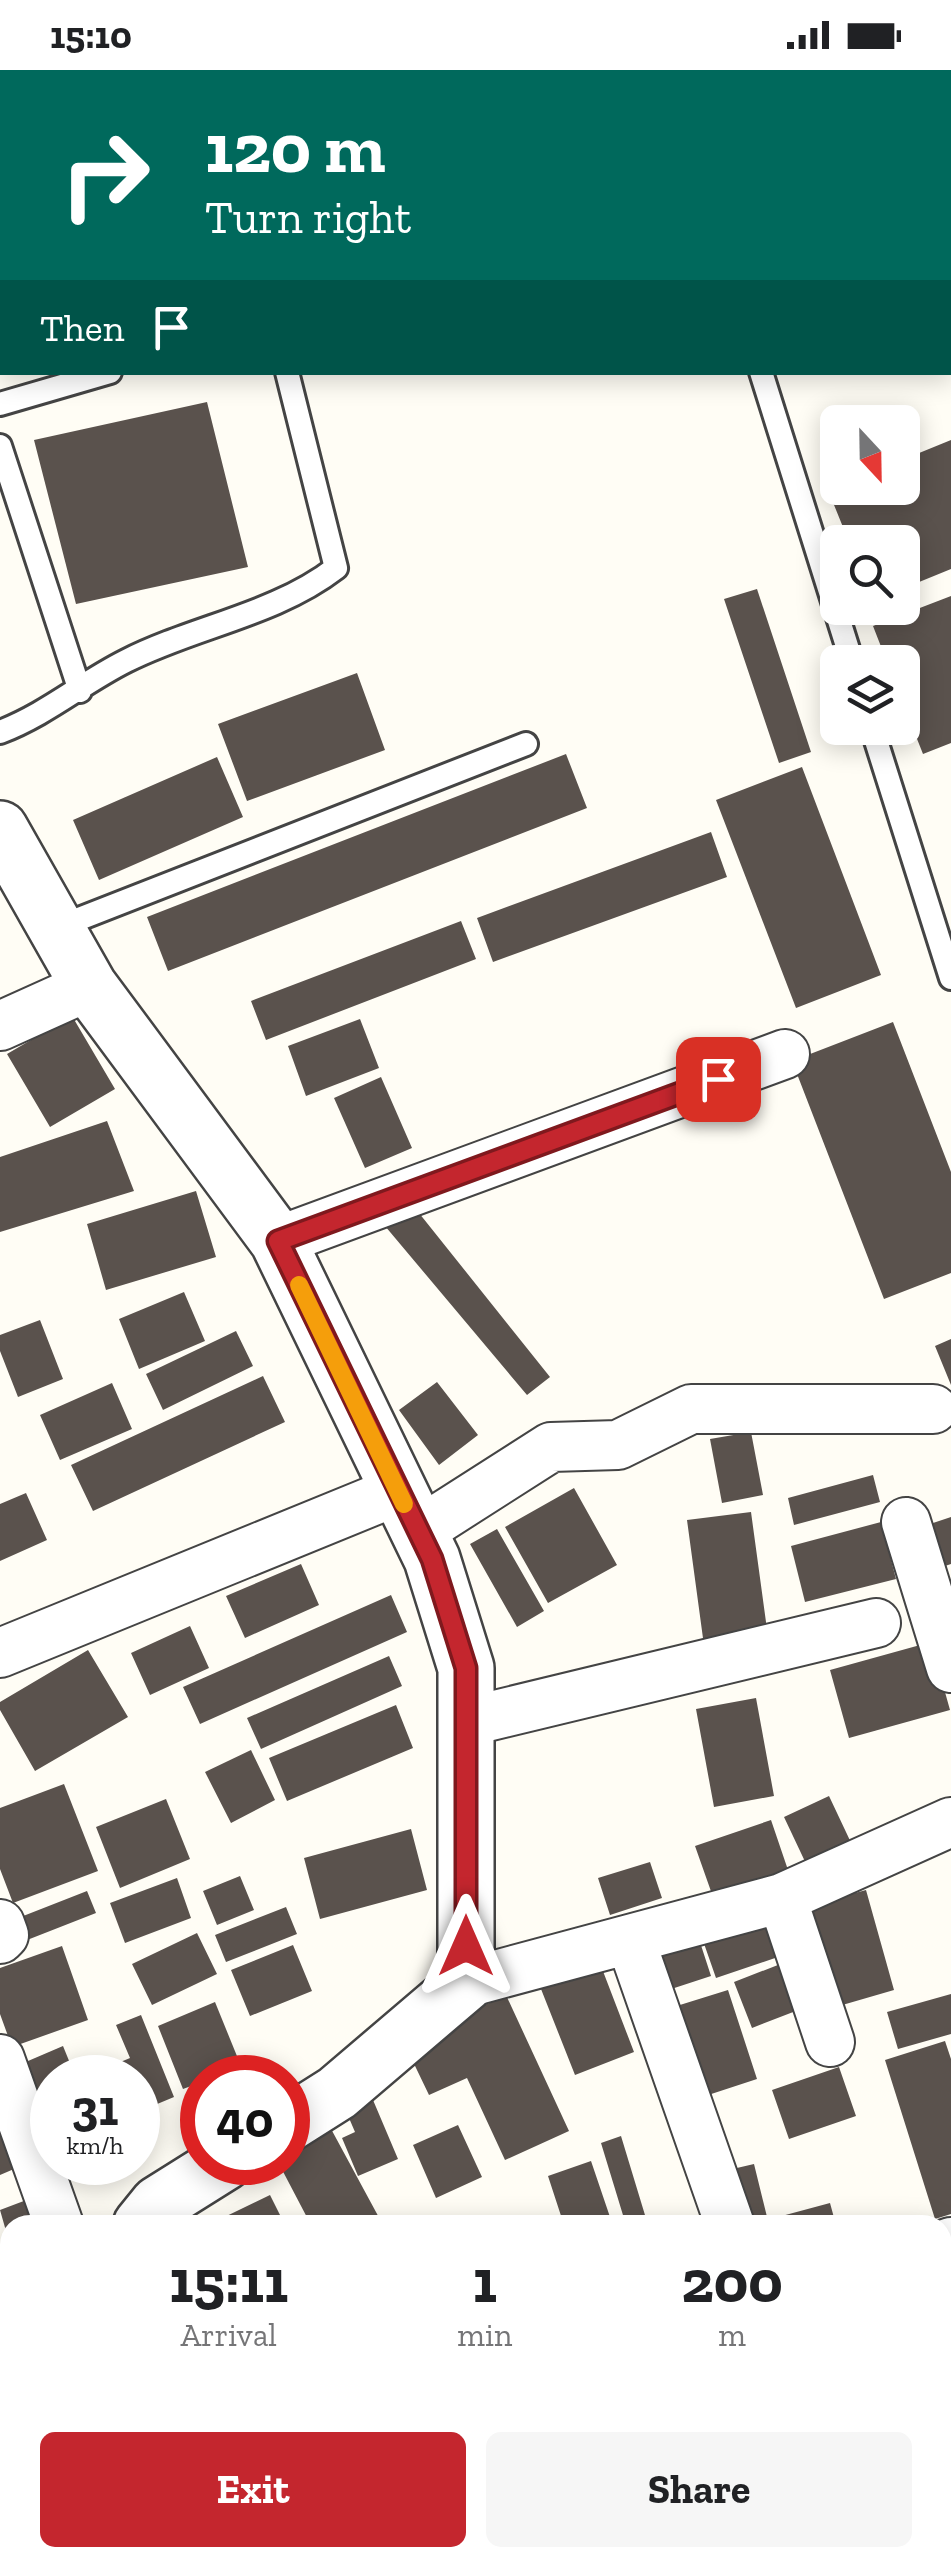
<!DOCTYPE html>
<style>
:root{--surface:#fff;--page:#f6f6f6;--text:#202124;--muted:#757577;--accent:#c4262e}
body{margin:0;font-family:"Zilla Slab",serif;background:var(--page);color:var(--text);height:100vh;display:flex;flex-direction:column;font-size:38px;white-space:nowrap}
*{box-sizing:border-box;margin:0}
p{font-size:32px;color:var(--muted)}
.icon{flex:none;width:55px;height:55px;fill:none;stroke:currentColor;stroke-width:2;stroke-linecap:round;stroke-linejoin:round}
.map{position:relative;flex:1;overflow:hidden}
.details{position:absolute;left:0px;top:2145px;width:952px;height:352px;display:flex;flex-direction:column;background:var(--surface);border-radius:30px 30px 0 0;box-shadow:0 5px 25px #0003}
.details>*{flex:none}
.banner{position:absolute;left:0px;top:0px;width:952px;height:305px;box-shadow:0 5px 25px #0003;background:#00695c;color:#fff;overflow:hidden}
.needle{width:65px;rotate:158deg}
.fabs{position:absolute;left:820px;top:335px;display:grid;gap:20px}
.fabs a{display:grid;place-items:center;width:100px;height:100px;border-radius:15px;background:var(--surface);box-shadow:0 5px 25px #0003;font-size:50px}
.speed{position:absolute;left:30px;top:1985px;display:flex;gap:20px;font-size:50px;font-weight:700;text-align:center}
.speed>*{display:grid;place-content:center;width:130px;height:130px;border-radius:50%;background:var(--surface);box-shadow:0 5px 25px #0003;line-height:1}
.speed small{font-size:25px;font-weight:400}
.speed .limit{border:15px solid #d22;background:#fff;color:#111}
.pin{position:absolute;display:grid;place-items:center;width:85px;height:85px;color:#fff;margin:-42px;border-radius:20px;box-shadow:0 5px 15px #0006}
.me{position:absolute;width:110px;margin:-55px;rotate:0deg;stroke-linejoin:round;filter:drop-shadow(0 0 8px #0008)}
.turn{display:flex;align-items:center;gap:35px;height:210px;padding:0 40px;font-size:45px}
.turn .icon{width:130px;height:130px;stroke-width:2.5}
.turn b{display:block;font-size:70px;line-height:85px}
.then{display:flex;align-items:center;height:95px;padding:0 40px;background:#0003;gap:20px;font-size:38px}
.eta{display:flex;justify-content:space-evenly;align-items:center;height:170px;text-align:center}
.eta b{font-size:60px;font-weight:700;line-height:70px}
.primary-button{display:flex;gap:20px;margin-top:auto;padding:20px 40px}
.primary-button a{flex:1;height:115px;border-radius:15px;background:var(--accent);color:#fff;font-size:40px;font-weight:700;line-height:115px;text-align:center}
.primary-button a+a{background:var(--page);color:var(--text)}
.status{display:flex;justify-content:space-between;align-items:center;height:70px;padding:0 50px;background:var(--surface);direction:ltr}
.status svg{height:28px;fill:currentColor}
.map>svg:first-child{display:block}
.building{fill:#5a524d}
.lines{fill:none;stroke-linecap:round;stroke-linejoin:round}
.service-casing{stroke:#444;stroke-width:28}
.minor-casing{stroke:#444;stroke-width:52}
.tertiary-casing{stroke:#444;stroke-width:60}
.service{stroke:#fff;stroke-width:22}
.minor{stroke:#fff;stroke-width:48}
.tertiary{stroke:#fff;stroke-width:55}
.route-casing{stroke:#7f191e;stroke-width:25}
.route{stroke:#c4262e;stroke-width:18}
.slow{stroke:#f59e0b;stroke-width:18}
</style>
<div class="status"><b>15:10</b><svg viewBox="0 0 49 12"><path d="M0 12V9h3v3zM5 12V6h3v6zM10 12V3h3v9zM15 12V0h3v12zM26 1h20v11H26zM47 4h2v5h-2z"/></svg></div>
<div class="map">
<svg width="951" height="2496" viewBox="0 0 951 2496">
<rect width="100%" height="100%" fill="#fffdf5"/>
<path class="building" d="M 207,332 L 248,497 L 76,534 L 34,370 Z
M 951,370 L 951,499 L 902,519 L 902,472 L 849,472 L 828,420 L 838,416 L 902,418 L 902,390 Z
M 757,519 L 811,682 L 779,693 L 724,529 Z
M 951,526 L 951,673 L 923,684 L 902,631 L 902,592 L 887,592 L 873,556 Z
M 357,603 L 385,680 L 247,731 L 218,654 Z
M 566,684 L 587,738 L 168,901 L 147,847 Z
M 217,687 L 243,747 L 99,810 L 73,750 Z
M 802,697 L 881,905 L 796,938 L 716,730 Z
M 711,762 L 727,807 L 493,892 L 477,848 Z
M 461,851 L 476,889 L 266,970 L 251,931 Z
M 72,946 L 115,1019 L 50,1057 L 7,984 Z
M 360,949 L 379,998 L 306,1026 L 288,976 Z
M 893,952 L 951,1102 L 951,1203 L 884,1229 L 792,991 Z
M 381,1007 L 412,1078 L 365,1098 L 334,1028 Z
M 107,1051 L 134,1121 L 0,1162 L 0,1087 Z
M 196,1121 L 216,1187 L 106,1220 L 87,1154 Z
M 411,1133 L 550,1307 L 527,1325 L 385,1156 Z
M 184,1222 L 205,1271 L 139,1299 L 119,1249 Z
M 40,1250 L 63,1309 L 18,1327 L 0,1281 L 0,1265 Z
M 236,1261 L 253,1296 L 163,1340 L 146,1304 Z
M 951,1269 L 951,1315 L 935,1276 Z
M 263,1306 L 285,1352 L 93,1441 L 71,1395 Z
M 437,1312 L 478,1365 L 439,1395 L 399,1340 Z
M 112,1313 L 132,1359 L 60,1390 L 40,1345 Z
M 751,1362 L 763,1425 L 722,1433 L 710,1369 Z
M 873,1405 L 880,1432 L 794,1455 L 788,1428 Z
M 574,1418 L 617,1495 L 548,1533 L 505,1457 Z
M 26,1423 L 47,1470 L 0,1491 L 0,1434 Z
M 751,1442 L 769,1574 L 705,1583 L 687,1450 Z
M 951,1447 L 951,1494 L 942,1497 L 927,1455 Z
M 881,1452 L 896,1509 L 805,1532 L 791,1476 Z
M 497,1459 L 544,1541 L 517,1557 L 470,1474 Z
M 301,1494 L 319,1535 L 245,1568 L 226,1526 Z
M 391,1525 L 407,1562 L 200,1654 L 183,1617 Z
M 190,1556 L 209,1598 L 150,1625 L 131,1583 Z
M 931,1572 L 950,1640 L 849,1668 L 830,1600 Z
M 88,1580 L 128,1647 L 35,1701 L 0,1640 L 0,1632 Z
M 389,1586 L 402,1616 L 261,1679 L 247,1648 Z
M 756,1628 L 774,1726 L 714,1737 L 696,1639 Z
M 396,1635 L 413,1678 L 287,1731 L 269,1688 Z
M 251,1680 L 275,1730 L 231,1753 L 205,1702 Z
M 64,1714 L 98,1801 L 13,1833 L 0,1799 L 0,1738 Z
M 829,1726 L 854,1779 L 809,1800 L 784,1747 Z
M 166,1729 L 190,1789 L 120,1818 L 96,1757 Z
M 771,1750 L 788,1800 L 713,1827 L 695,1776 Z
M 411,1759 L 427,1820 L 320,1849 L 304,1788 Z
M 650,1792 L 662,1828 L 610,1845 L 598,1808 Z
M 240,1806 L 254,1840 L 217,1855 L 203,1821 Z
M 177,1808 L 191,1848 L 125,1873 L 110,1833 Z
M 866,1820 L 894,1920 L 832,1938 L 804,1837 Z
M 87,1821 L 96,1843 L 22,1872 L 13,1850 Z
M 286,1837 L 297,1864 L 226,1892 L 215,1865 Z
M 764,1843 L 778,1887 L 716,1908 L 701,1865 Z
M 197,1863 L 217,1904 L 152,1935 L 132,1894 Z
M 698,1866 L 711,1906 L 656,1924 L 644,1884 Z
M 293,1875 L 312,1921 L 250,1946 L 231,1900 Z
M 62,1876 L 88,1950 L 12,1977 L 0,1944 L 0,1898 Z
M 783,1893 L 801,1939 L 752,1958 L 734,1912 Z
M 601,1896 L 634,1982 L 575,2005 L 541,1919 Z
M 728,1920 L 757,2009 L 696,2029 L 667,1939 Z
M 951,1924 L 951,1964 L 898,1979 L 887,1942 Z
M 506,1925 L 569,2061 L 505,2090 L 467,2008 L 429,2025 L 404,1973 Z
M 215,1932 L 241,1996 L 202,2008 L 202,2012 L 183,2019 L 158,1956 Z
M 141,1945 L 174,2027 L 138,2042 L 138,2008 L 115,2008 L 111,1996 L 130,1988 L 116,1955 Z
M 945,1971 L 951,1989 L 951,2144 L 935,2149 L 885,1990 Z
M 63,1976 L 76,2008 L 52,2008 L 52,2028 L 24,2040 L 7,2000 Z
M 839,1997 L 856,2046 L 789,2069 L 772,2020 Z
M 373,2030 L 398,2089 L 358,2106 L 342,2068 L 355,2062 L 346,2041 Z
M 458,2055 L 482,2107 L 436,2128 L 413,2075 Z
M 330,2057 L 383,2155 L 311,2155 L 278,2092 L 288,2092 L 288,2079 Z
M 14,2060 L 28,2093 L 0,2105 L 0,2066 Z
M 621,2066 L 648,2155 L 626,2155 L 601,2073 Z
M 591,2091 L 610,2147 L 587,2155 L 564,2155 L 548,2106 Z
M 754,2094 L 769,2155 L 737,2155 L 724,2101 Z
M 270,2125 L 285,2155 L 208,2155 Z
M 37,2126 L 48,2155 L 10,2155 L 10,2175 L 0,2140 Z
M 830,2133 L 836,2155 L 781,2155 L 778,2147 Z
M 944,2207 L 951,2235 L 951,2299 L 942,2301 Z
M 951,2302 L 951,2363 L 942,2365 L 942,2305 Z
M 10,2331 L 10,2359 L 0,2364 L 0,2335 Z
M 10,2412 L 10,2480 L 0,2457 L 0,2417 Z
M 45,2488 L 114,2488 L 117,2496 L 48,2496 Z
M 433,2488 L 519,2488 L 522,2496 L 436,2496 Z
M 888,2488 L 945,2488 L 947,2496 L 891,2496 Z"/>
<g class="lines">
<defs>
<path id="service" d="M 666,0 L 667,2
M 579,2 L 579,0
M 0,257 L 2,256
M 761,302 L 852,592
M 0,334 L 110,302
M 0,376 L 80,621
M 872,658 L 951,908
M 0,662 C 47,644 82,613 126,591 C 195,556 275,545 336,498 L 287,302
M 56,858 L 526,674
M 942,2382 L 951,2378
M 687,2496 L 695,2488"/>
<path id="minor" d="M 0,956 L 89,916
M 278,1171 L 785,984
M 906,1452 L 951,1598
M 418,1462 L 551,1377 L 618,1375 L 691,1339 L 933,1339
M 0,1583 L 397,1421
M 466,1652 L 876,1553
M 782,1828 L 830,1972
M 0,1854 L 4,1865 L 0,1869
M 630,1869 L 730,2155
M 466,1913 L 782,1828 L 951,1752
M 0,1989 L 59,2155
M 942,2175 L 951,2172
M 169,2496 L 192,2488"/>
<path id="tertiary" d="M 0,759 L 89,916 L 278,1171 L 432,1489 L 466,1598 L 466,1913 L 337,2023 L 288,2054
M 141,2155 L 158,2134 L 225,2092
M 0,2391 L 10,2385"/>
</defs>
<use href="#service" class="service-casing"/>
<use href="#minor" class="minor-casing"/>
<use href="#tertiary" class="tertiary-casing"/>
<use href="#service" class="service"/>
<use href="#minor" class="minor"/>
<use href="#tertiary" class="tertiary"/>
</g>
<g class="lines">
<defs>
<path id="route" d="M 466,1876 L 466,1598 L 432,1489 L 278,1171 L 718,1009"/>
</defs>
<use href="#route" class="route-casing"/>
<use href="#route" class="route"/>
<path class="slow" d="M 299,1215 L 404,1434"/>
</g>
</svg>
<div class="fabs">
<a><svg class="needle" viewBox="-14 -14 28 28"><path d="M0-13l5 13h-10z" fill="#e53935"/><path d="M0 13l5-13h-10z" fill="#757577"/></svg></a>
<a><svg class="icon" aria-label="search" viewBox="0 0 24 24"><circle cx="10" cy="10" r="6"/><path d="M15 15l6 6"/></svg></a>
<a><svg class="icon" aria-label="layers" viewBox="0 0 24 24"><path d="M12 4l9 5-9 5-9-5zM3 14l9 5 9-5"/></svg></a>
</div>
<div class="speed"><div>31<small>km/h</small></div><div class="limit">40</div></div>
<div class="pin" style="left:718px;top:1009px;background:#d93025"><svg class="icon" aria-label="arrive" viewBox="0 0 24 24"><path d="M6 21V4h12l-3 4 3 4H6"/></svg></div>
<svg class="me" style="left:466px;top:1876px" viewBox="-20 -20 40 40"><path d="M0-17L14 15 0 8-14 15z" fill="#c4262e" stroke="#fff" stroke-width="4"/></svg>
<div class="banner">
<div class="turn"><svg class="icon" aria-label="right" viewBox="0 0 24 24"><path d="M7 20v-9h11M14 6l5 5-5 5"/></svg><div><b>120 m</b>Turn right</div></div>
<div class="then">Then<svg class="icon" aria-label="arrive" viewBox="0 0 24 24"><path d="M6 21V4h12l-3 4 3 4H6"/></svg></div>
</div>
<section class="details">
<div class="eta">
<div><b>15:11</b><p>Arrival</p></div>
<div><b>1</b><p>min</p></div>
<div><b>200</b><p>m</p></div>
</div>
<div class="primary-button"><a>Exit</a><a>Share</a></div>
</section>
</div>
